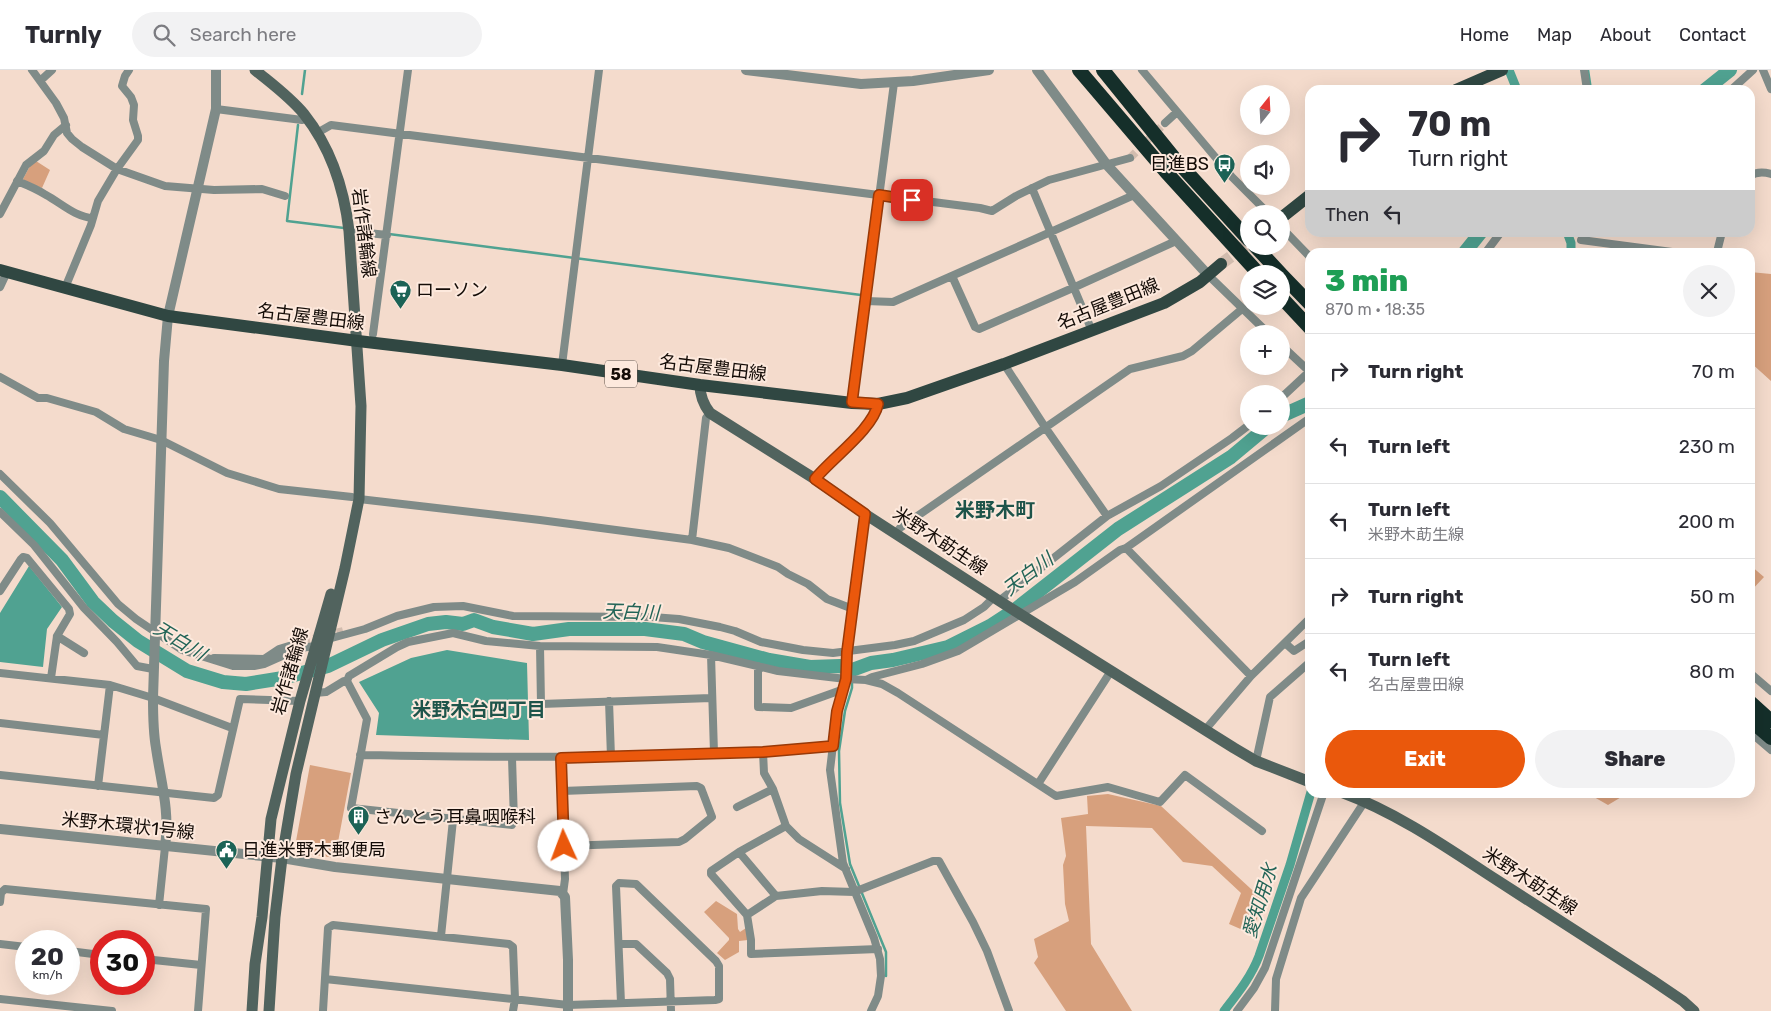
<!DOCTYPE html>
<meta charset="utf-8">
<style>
:root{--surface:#fff;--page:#f2f2f3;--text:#2b2b33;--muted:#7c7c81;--line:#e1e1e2;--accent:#ea580c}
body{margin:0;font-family:Rubik,"Noto Sans JP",sans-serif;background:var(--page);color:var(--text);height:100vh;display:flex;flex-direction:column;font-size:19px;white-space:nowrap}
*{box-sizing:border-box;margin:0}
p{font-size:16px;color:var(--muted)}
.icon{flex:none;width:28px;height:28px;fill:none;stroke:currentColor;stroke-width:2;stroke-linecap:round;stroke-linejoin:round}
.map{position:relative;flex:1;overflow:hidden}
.drawer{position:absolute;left:1305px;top:178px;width:450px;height:550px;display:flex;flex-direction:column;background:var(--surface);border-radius:15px;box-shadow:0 5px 20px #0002}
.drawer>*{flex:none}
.top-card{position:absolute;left:1305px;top:15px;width:450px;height:152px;border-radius:15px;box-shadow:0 5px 20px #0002;background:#fff;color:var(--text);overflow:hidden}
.needle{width:32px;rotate:18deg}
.controls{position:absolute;left:1240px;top:15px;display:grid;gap:10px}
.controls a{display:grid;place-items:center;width:50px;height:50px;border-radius:50%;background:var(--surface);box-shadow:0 5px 20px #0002;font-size:25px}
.speed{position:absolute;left:15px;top:860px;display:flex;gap:10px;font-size:25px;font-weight:700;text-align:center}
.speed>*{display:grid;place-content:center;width:65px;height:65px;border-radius:50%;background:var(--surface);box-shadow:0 5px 20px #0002;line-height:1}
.speed small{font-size:12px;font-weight:400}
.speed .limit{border:8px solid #d22;background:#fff;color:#111}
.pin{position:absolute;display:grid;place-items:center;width:42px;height:42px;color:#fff;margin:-21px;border-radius:10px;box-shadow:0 2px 8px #0006}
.me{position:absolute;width:55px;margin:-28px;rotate:358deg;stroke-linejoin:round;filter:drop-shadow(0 0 4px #0008)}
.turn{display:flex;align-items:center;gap:18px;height:105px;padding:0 20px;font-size:22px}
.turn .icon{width:65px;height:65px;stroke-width:2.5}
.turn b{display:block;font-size:35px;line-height:42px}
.then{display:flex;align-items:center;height:48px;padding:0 20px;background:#0003;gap:10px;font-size:19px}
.round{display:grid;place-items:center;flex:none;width:52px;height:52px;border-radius:26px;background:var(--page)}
.headline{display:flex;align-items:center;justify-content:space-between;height:85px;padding:0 20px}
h1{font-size:30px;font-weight:800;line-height:38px;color:#1e9e55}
.cta{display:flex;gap:10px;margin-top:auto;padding:10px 20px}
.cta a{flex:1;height:58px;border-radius:30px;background:var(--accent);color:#fff;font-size:20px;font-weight:800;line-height:58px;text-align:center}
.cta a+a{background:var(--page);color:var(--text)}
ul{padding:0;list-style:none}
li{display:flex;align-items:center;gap:15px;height:75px;padding:0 20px;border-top:1px solid var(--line)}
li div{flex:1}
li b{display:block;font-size:19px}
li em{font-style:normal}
header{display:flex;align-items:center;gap:30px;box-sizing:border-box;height:70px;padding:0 25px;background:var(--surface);border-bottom:1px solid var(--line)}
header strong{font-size:24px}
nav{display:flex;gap:28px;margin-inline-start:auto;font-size:18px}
.search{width:350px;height:45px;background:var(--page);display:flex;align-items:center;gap:12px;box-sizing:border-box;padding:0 18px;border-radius:28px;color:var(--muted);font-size:19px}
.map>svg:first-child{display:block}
.green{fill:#d7a07d}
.water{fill:#50a291}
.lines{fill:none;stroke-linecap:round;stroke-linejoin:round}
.stream{stroke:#50a291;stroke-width:2.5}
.canal{stroke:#50a291;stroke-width:9}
.river{stroke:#50a291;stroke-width:14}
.minor-tunnel{stroke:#d2bcae;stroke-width:8;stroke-dasharray:8 4;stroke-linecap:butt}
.primary-tunnel{stroke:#d2bcae;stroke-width:12;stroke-dasharray:12 6;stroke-linecap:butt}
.minor{stroke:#7f8b88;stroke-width:8}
.tertiary{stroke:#7f8b88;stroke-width:10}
.secondary{stroke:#51635e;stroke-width:11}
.primary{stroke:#304742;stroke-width:12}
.motorway{stroke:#152f2a;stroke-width:14}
.route-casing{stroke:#983908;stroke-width:12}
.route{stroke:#ea580c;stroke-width:9}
.labels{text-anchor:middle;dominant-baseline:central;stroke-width:4;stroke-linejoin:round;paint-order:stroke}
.shield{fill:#fde9dd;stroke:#5a4e47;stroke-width:1}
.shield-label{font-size:16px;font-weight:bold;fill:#140c07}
.poi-label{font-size:18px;fill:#140c07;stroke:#fde9dd;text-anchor:start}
.street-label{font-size:18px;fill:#140c07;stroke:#fde9dd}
.water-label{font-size:19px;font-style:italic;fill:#226457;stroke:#fde9dd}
.neighbourhood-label{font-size:19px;font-weight:bold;fill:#1e544a;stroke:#fde9dd}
.quarter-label{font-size:20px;font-weight:bold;fill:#1e544a;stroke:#fde9dd}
</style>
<header>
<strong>Turnly</strong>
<div class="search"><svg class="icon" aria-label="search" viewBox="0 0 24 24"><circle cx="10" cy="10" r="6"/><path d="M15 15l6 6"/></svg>Search here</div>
<nav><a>Home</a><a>Map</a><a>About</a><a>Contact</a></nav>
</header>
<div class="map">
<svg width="1771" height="941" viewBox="0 0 1771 941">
<rect width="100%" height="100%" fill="#f4dbcc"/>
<path class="green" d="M 36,91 L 50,100 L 42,118 L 24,112 L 23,109 L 30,96 Z
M 1750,202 L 1771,204 L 1771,311 L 1750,292 Z
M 1750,495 L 1764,507 L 1750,522 Z
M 310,695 L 351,703 L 335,788 L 303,783 L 296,771 Z
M 1587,723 L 1628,723 L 1608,735 Z
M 1108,724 L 1161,736 L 1263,830 L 1252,864 L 1229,854 L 1241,823 L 1212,796 L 1183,792 L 1152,758 L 1086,756 L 1091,874 L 1132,941 L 1066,941 L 1034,893 L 1038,887 L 1034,869 L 1069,851 L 1065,834 L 1063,795 L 1066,786 L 1061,748 L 1088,744 L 1087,726 Z
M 716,831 L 737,844 L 738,859 L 740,862 L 746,858 L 748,870 L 739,871 L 739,882 L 725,890 L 717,883 L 729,870 L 729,868 L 704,842 Z"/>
<path class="water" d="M 29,496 L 62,537 L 47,559 L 43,597 L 0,592 L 0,543 Z
M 447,580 L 527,593 L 529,670 L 376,665 L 379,643 L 359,612 L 411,588 Z"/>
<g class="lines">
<path class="stream" d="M 1588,0 L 1591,20
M 302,24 L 305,0
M 298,55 L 287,151 L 344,158
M 389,164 L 861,225
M 852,600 L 852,618 L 845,641 L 839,681 L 840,733 L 850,794 L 886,882 L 886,906"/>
<path class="canal" d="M 1509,0 L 1517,20
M 1567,162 L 1571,173 L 1571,182
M 1224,941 C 1238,923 1251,907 1259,886 L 1290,795 L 1311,722"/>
<path class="river" d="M 1705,20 L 1730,0
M 1465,182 L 1481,162
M 1281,346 L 1310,333
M 0,427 L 62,490 L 93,532 L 113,551 L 138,571 L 187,601 L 223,612 L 246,614 L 283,608 L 328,596 L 382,570 L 428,554 L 446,552 L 463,554 L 474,550 L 493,557 L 533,564 L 569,559 L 645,559 L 684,564 L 703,572 L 769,590 L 810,597 L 840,596 L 852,600 L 871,593 L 893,590 L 948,577 L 990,556 L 1016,539 L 1118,459 L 1231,387 L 1268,356"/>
<path class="minor-tunnel" d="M 1130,88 L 1165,53
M 302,572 L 343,561"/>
<path class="primary-tunnel" d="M 1221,194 L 1249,173"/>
<path class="minor" d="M 32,0 L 56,33 L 64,48 L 67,63 L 72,69 L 82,77 L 117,99 L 165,116 L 214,120 L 262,119 L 285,126
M 1142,0 L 1232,107 L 1269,144
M 1584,0 L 1587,20
M 1763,0 L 1771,19
M 40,11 L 52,0
M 1731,20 L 1753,0
M 216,39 L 302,50
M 1165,53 L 1177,42
M 317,63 L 331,55 L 980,138 L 992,141 L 1016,126 L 1049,110 L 1130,88
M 1750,106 C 1756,102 1764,102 1771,104
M 17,111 C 27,115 37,119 46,125 C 61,133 75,147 93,148
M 1032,118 L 1092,261
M 0,144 L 26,95 L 44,81 L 54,65 L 66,55
M 1281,157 L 1310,187
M 349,161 L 387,165
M 1581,170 L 1672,182
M 1486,182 L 1501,162
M 1717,182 L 1722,162
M 1208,205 L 1269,264
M 952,206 L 975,257 L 979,259 L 1075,217 L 1176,171
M 0,217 L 7,202
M 65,218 L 91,155 L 98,131 L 117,99 L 138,70 L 138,66 L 133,50 L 134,35 L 131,27 L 122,16 L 125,6 L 129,0
M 866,231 L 893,232 L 1134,125
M 373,264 L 408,0
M 1281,275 L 1310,302
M 1004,294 L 1045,357 L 1107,446
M 562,295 L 599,0
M 0,307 L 38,328 L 47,328 L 96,342 L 124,359 L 161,370 L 227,403 L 279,419 L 352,427
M 1281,328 L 1310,301
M 852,333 L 894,13
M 0,404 L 50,453 L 118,534 L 136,549 L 182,580 L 233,596 L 254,596 L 264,594 L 300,578 L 316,576
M 815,409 C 832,388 873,359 878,334
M 359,429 L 540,450 L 692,470 L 729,478 L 778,497 L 788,504 L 808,514 L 827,529 L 853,539
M 0,442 L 34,475 L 84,538 L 117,572 L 137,596 L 153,599
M 865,444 L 847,582 L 846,609 L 837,641 L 830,700 L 843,793 L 874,868 L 880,889 L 881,906 L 878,926 L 871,941
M 896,463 L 900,458 L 1130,299 L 1183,286 L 1192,281 L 1242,239
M 692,470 L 706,348 L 710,343
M 1126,478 L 1251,606
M 0,521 L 21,489 L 23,487 L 27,488 L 69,539 L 70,544 L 57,566 L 51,608
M 999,531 L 1107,446 L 1161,416 L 1232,368 L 1249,355
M 57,566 L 84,583
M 328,569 L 365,559 L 397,546 L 434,537 L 463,536 L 513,546 L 652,547 L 679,549 L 720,557 L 735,561 L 761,572 L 803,580 L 833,583 L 895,575 L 914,571 L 964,550 L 984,537 L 994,527
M 1285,573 L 1294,581 L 1308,572 L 1310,575
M 540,576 L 541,634 L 711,628
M 711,585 L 714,683
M 214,588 L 264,589 L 279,579 L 302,572
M 758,596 L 758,637 L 791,638 L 844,619
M 0,603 L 110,615 L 153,628 L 232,658
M 1750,603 L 1771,621
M 866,610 L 882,614 L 898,623 L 1056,726 L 1108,717 L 1160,732 L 1185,705 L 1262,761
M 347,611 L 367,649 L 351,738 L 512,755 L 514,751 L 512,688
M 315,623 L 326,622 L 344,611 L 347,611 L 349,606 L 397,577 L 408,572 L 453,563 L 486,571 L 540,576 L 657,577 L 711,585 L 778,601 L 846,609 L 866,610 L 872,607 L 922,594 L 958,581 L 1075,512 L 1120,480 L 1126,478 L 1310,348
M 609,631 L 611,687
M 0,653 L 104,665
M 1205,660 L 1251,606 L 1310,548
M 1750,662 L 1771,680
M 763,682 L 764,703 L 773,719 L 786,756 L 799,769 L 846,799
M 360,685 C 518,688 676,689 833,676
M 561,688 L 565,809 L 563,824
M 1256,691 L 1270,627 L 1310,592
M 0,705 L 214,728 L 218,725 L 240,629 L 300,631
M 1038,714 L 1111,601
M 98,716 L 110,615
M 562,721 L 697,716 L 701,718 L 712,747 L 685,769 L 679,772 L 564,776
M 737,737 L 773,719
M 786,756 L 739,782 L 711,801 L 711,804 L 747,845 L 751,870 L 751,884 L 878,879
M 739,782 L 776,826
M 0,832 L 1,823 L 5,819 L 206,839 L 198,941
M 159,835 L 165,777
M 747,845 L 776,826 L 822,821 L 854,822 L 933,791 L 939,791 L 973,852 L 987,881 L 1009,941
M 441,866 L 453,750
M 0,874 L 26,877
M 619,874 L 636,874 L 667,903 L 670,909 L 671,941
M 69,881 L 101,885
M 144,889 L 201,895
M 325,909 L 568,935 L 715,930 L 719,929 L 719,896 L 716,891 L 636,814 L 619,813 L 616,816 L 621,933
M 0,929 L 112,941
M 323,941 L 328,858 L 333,855 L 509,874 L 513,877 L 515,929 L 513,941
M 1237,941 L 1254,918 L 1265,898 L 1324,722
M 1275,941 L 1276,909 L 1301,828 L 1365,731"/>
<path class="tertiary" d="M 746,0 L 861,14 L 913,11 L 989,0
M 1037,0 L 1107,95 L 1208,205
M 0,759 L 282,788 L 335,797 L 560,821 L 565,827 L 568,890 L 568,941
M 165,777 C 170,740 161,713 156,678 C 153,661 153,644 153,628 L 164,291 L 168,246 L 216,39 L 216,0"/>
<path class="secondary" d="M 255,0 C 272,14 290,27 304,44 C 331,78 344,118 349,161 L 361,336 L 359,429 L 345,498 L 296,704 L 282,788 L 275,847 L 269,941
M 700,315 C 700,326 703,334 710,343 L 815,409 L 865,444 L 1001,532 L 1234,678 L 1256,691 L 1310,712
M 1341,722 C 1395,742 1442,774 1489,805 C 1544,840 1598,875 1652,910 L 1683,931 L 1694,941
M 252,941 L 255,894 L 262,847 L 271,749 L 300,631 L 331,524"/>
<path class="primary" d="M 1456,20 L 1502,0
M 1281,148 L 1310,125
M 0,200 L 168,246 L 358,271 L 562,295 L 700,315 L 852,333 L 878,334 L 907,328 L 1004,294 L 1164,233 L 1200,212 L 1221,194"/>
<path class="motorway" d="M 1079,0 L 1166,102 L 1259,204
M 1103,0 L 1175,89 L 1249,170
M 1255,176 L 1281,204
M 1281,204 L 1310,234
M 1281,227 L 1310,258
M 1750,632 L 1771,651
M 1750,650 L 1771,668"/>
</g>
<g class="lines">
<defs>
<path id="route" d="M 564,776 L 561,688 L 763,682 L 833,676 L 837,641 L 846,609 L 847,582 L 865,444 L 815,409 C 832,388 873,359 878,334 L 852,332 L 879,125 L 912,130"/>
</defs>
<use href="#route" class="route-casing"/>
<use href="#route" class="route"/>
</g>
<defs>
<symbol id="bus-pin" viewBox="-11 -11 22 30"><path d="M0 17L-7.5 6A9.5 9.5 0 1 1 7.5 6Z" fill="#1c6356" stroke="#fde9dd"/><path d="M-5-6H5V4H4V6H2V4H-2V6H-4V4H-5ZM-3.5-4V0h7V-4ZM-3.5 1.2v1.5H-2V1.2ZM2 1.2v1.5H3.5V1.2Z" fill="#fff"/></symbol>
<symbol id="supermarket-pin" viewBox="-11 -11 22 30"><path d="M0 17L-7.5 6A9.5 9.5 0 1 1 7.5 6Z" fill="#1c6356" stroke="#fde9dd"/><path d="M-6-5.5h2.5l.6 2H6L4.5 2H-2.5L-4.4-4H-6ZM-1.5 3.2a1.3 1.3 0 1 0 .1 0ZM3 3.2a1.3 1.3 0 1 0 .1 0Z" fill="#fff"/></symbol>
<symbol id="building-pin" viewBox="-11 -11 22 30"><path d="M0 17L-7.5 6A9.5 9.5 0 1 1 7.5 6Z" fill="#1c6356" stroke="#fde9dd"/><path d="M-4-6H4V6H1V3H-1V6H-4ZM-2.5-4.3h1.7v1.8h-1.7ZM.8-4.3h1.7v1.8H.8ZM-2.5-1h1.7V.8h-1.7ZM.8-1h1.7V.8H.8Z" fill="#fff"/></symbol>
<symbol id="civic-pin" viewBox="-11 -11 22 30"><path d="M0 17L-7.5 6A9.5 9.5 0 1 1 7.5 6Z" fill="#1c6356" stroke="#fde9dd"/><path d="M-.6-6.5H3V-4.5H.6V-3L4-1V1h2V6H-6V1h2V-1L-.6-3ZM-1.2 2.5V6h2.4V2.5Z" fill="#fff"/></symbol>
</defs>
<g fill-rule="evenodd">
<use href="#bus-pin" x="1212" y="82" width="25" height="34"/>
<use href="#supermarket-pin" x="388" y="208" width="25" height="34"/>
<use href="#building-pin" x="346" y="734" width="25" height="34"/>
<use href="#civic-pin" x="214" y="768" width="25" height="34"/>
</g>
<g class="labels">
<rect class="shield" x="605" y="290.5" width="32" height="27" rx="4"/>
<g class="shield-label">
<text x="621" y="304">58</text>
</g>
<g class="poi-label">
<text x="1209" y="94" text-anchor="end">日進BS</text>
<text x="416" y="220">ローソン</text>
<text x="374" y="747">さんとう耳鼻咽喉科</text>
<text x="242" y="780">日進米野木郵便局</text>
</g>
<g class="street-label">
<text transform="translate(364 163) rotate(83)">岩作諸輪線</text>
<text transform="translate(1108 234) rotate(-22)">名古屋豊田線</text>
<text transform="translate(311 247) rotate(7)">名古屋豊田線</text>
<text transform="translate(713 298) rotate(7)">名古屋豊田線</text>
<text transform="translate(940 471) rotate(33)">米野木莇生線</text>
<text transform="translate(290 601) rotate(-74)">岩作諸輪線</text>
<text transform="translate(128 756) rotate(6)">米野木環状1号線</text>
<text transform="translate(1530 811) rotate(33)">米野木莇生線</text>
</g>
<g class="water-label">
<text transform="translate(1028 504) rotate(-37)">天白川</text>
<text transform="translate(631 542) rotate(2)">天白川</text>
<text transform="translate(180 571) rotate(31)">天白川</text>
<text transform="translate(1260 831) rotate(-73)">愛知用水</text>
</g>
<g class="neighbourhood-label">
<text x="479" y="639">米野木台四丁目</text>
</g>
<g class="quarter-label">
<text x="995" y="440">米野木町</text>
</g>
</g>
</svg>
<div class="controls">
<a><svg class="needle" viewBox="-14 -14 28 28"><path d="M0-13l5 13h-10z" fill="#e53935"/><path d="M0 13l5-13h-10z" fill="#7c7c81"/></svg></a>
<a><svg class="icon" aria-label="sound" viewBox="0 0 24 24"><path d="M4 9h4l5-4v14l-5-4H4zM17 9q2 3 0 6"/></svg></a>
<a><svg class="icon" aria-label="search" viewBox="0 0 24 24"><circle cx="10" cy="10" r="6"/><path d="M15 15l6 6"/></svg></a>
<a><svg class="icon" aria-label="layers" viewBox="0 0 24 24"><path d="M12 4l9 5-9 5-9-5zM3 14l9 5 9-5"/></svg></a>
<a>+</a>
<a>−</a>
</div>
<div class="speed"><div>20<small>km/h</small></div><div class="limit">30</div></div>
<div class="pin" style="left:912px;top:130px;background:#d93025"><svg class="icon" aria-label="arrive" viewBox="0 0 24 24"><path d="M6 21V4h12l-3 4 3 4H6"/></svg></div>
<svg class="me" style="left:564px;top:776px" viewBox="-20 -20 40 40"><circle r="19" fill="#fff"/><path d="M0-13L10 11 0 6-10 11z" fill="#ea580c"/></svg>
<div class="top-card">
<div class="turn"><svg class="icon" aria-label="right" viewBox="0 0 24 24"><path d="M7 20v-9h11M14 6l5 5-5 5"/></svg><div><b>70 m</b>Turn right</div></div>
<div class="then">Then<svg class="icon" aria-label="left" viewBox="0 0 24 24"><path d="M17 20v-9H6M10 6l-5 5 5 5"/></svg></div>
</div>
<section class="drawer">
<div class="headline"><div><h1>3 min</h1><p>870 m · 18:35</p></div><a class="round"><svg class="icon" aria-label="close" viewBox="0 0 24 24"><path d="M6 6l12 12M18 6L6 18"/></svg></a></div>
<ul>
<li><svg class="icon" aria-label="right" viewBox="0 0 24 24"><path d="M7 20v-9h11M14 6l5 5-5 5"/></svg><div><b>Turn right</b></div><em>70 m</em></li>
<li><svg class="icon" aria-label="left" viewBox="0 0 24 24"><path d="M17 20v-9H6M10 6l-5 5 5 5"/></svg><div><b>Turn left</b></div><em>230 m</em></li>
<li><svg class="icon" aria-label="left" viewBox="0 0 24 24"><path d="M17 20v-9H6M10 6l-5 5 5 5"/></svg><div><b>Turn left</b><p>米野木莇生線</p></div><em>200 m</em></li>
<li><svg class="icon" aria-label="right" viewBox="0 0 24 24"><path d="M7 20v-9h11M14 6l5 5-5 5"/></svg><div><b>Turn right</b></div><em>50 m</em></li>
<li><svg class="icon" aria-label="left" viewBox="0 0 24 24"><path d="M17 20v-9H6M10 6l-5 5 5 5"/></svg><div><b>Turn left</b><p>名古屋豊田線</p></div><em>80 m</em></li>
</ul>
<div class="cta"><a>Exit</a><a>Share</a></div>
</section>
</div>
